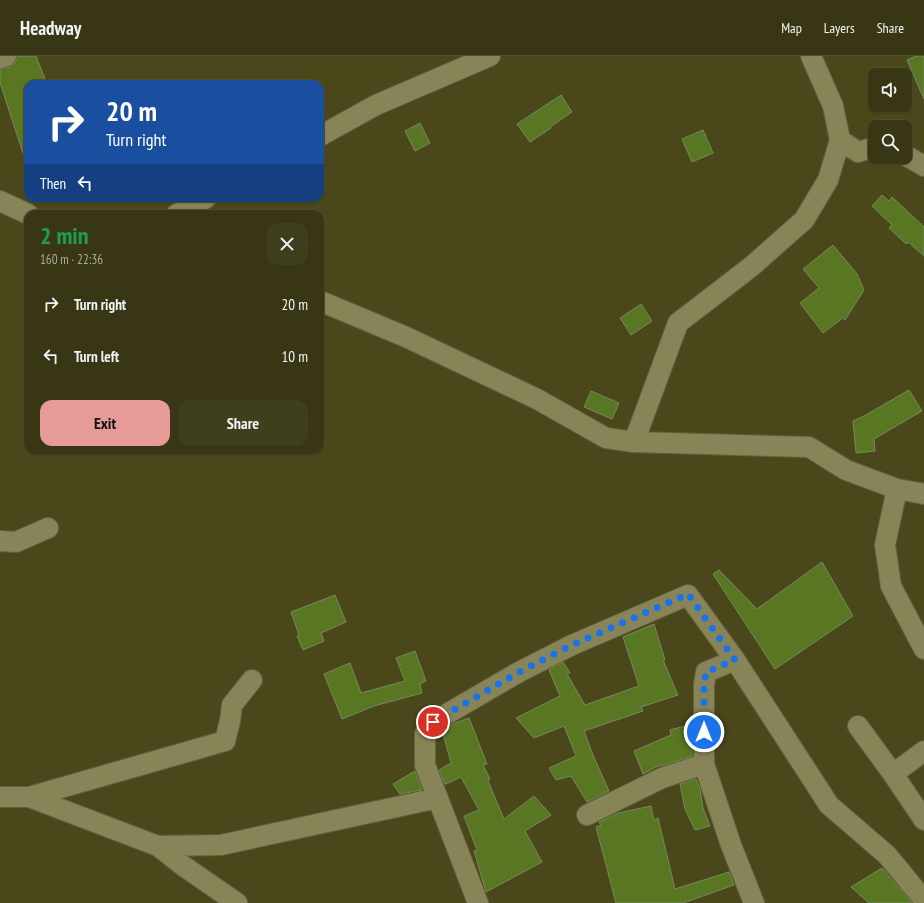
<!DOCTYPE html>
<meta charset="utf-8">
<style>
:root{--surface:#383614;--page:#3f3e1d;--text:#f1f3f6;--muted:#ababa0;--line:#525034;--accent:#e69b98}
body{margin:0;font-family:"PT Sans Narrow",sans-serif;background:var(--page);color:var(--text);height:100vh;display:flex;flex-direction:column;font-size:15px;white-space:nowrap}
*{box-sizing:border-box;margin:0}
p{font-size:13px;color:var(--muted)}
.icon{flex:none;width:22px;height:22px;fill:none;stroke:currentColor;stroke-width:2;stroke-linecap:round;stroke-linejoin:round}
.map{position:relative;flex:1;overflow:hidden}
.drawer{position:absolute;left:24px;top:154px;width:300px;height:244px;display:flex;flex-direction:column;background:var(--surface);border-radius:12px;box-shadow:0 1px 3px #0004,0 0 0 1px var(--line)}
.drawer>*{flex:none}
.banner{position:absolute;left:24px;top:24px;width:300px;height:122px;border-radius:12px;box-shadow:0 1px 3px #0004,0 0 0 1px var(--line);background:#1a4fa0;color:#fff;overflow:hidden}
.controls{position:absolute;left:868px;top:12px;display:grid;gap:8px}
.controls a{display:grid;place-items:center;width:44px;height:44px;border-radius:8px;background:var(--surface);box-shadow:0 1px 3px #0004,0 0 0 1px var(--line);font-size:20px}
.pin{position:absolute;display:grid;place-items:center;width:34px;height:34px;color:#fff;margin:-17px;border:2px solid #fff;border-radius:50%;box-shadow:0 1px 4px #0007}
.me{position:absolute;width:44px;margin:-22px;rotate:0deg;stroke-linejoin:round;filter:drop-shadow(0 0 3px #0008)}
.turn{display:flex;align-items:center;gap:14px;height:84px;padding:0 16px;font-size:18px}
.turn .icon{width:52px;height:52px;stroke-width:2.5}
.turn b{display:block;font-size:28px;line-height:34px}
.then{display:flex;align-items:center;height:38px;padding:0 16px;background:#0003;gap:8px;font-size:15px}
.round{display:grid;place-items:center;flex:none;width:42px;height:42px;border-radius:12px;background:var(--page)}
.headline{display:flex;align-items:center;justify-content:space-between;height:68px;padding:0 16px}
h1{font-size:24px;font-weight:700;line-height:30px;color:#1e9e55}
.action{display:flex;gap:8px;margin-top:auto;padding:8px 16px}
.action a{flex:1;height:46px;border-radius:12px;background:var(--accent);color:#111;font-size:16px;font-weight:700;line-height:46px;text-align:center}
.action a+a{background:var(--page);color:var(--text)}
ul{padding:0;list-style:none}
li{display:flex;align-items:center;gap:12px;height:52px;padding:0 16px}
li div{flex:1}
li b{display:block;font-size:15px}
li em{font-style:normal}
header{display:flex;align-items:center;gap:24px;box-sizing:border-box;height:56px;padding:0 20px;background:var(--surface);border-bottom:1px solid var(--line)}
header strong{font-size:19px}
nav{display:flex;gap:22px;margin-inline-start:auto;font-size:14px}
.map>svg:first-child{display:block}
.building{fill:#597622;stroke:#77895f}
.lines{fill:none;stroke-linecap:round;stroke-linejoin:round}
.minor-casing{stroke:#65633c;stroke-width:22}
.minor{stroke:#878558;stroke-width:20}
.route{stroke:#1a73e8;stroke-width:7;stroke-dasharray:0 12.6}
</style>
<header>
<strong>Headway</strong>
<nav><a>Map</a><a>Layers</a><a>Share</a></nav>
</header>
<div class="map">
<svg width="924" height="847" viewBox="0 0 924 847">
<rect width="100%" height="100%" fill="#4a481b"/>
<path class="building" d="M 21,0 L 36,0 L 47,28 L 28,28 L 28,102 L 25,103 L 0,27 L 0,13 L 10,11 L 15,7 L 17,1 Z
M 916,0 L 924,0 L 924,43 L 907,4 Z
M 561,39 L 572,56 L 550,71 L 551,72 L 530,86 L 517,68 Z
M 420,67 L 430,87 L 415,95 L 405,75 Z
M 703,74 L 713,97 L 692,106 L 682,83 Z
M 882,139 L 889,145 L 892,141 L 924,171 L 924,200 L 908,186 L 906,188 L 889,172 L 892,169 L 872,150 Z
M 833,189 L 857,218 L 864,234 L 845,264 L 843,262 L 823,277 L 800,247 L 819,232 L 803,213 Z
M 641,248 L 652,265 L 631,279 L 620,262 Z
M 909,334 L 922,355 L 874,383 L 875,395 L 856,397 L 853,365 L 864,360 Z
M 591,335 L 619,347 L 612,363 L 584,351 Z
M 822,506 L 853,560 L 775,613 L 713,518 L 719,514 L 757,553 Z
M 335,539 L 346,566 L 321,577 L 324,585 L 303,594 L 297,580 L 299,579 L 291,556 Z
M 654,568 L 665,604 L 663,604 L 678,639 L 641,651 L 643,655 L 584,675 L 593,699 L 609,735 L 587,746 L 571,720 L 556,724 L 549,712 L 576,700 L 564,670 L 534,682 L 516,662 L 560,640 L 549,614 L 563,606 L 570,617 L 567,618 L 585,649 L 639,630 L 623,581 Z
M 415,595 L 426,625 L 420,628 L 422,637 L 374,650 L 342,663 L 324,618 L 350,607 L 361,637 L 405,625 L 396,602 Z
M 469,662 L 487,708 L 483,709 L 490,723 L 488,725 L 504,763 L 534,740 L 551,759 L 525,775 L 542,806 L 486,836 L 474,795 L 477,794 L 464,760 L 479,754 L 461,721 L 446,728 L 445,728 L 439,714 L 451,707 L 442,674 L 455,667 Z
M 692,668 L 692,700 L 665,709 L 658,710 L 643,718 L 634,695 L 671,679 L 670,674 Z
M 415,715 L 422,734 L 400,738 L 393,728 Z
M 696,723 L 700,733 L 703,752 L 710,770 L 695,774 L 685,753 L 680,728 Z
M 651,750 L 654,764 L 658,762 L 675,833 L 729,816 L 734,829 L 683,847 L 616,847 L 596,771 L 601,769 L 599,766 L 618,757 Z
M 882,812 L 912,847 L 869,847 L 851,831 Z"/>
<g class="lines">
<defs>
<path id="minor" d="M 0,2 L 6,0
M 320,80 L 376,49 L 490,0
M 840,84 L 858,96 L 875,91
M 905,99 L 924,110
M 0,145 L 28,158
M 177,158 L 206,142
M 320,245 L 406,281 L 537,343 L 606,382 L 634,386 L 809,391 L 846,414 L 897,433 L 924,438
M 634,386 L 678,267 L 752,210 L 804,164 L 828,124 L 840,84 L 833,50 L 811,0
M 897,433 L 885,489 L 891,530 L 924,593
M 0,485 L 16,486 L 48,472
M 735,604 L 706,616 L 704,629 L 704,708 L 731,789 L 754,847
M 858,670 L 893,718 L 924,764
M 893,718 L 924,695
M 0,741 L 29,741 L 158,790 L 221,789 L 438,742
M 29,741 L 225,685 L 230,665 L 232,649 L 252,624
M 587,759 L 662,722 L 704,708
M 158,790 L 182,809 L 237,847
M 478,847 L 425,709 L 425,678 L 427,672 L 433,666 L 519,616 L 572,589 L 688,539 L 735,604 L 829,749 L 887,799 L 924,844"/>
</defs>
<use href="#minor" class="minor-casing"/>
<use href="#minor" class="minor"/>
</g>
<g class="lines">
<path class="route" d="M 433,666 L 519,616 L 572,589 L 688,538 L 735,604 L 706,616 L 704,629 L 704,676"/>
</g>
</svg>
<div class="controls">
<a><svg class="icon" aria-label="sound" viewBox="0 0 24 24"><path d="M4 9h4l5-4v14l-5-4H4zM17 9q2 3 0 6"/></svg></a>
<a><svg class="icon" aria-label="search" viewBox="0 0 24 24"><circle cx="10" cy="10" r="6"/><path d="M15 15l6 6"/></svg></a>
</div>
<div class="pin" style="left:433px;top:666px;background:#d93025"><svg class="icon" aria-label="arrive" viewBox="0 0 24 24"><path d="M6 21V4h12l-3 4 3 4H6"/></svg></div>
<svg class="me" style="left:704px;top:676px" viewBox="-20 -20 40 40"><circle r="17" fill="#1a73e8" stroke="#fff" stroke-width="3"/><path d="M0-11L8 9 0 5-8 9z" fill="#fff"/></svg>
<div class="banner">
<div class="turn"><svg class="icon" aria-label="right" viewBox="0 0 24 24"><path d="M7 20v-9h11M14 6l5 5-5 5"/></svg><div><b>20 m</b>Turn right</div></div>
<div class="then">Then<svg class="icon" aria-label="left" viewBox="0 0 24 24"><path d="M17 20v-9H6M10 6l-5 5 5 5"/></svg></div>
</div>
<section class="drawer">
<div class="headline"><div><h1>2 min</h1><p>160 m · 22:36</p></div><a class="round"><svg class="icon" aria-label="close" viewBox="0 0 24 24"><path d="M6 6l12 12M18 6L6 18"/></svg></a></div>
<ul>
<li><svg class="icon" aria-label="right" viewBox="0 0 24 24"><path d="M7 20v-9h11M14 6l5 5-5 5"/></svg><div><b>Turn right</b></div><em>20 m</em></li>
<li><svg class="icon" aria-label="left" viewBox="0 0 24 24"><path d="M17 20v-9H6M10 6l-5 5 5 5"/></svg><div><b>Turn left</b></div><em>10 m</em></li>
</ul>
<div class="action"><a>Exit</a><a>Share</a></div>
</section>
</div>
